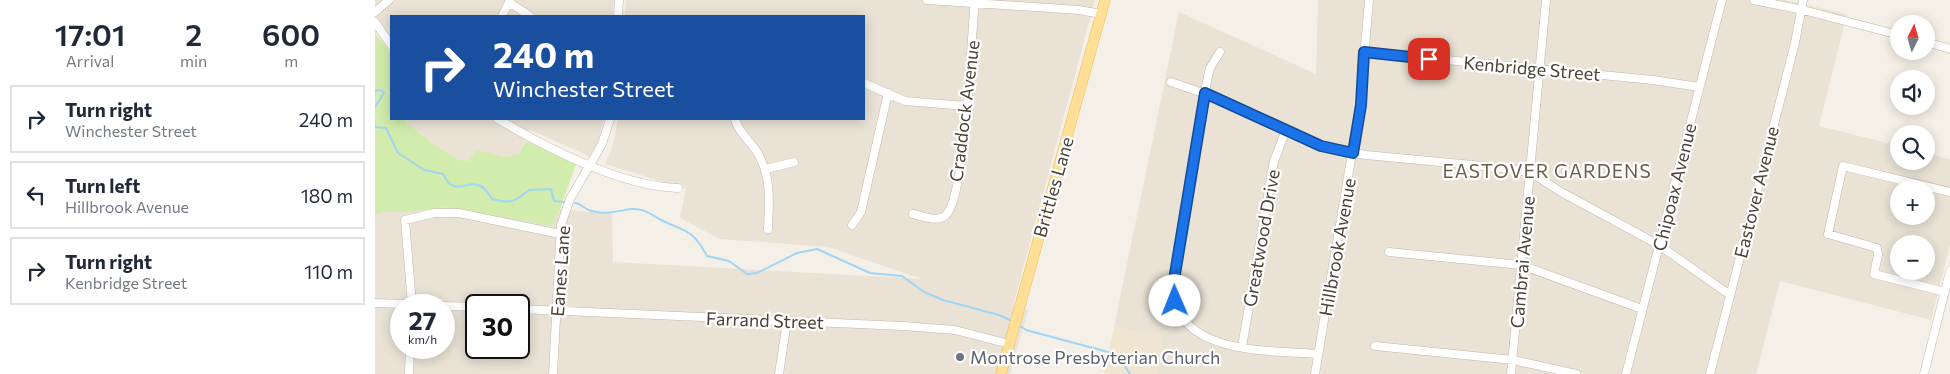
<!DOCTYPE html>
<meta charset="utf-8">
<style>
:root{--surface:#fff;--page:#f2f2f3;--text:#1f2937;--muted:#747a83;--line:#e0e1e3}
body{margin:0;font-family:Commissioner,sans-serif;background:var(--page);color:var(--text);height:100vh;display:flex;flex-direction:column;font-size:19px;white-space:nowrap}
*{box-sizing:border-box;margin:0}
p{font-size:16px;color:var(--muted)}
.icon{flex:none;width:28px;height:28px;fill:none;stroke:currentColor;stroke-width:2;stroke-linecap:round;stroke-linejoin:round}
.map{position:relative;flex:1;overflow:hidden}
.side{display:flex;flex-direction:column;background:var(--surface);width:375px}
.side>*{flex:none}
.guide{position:absolute;left:15px;top:15px;width:475px;height:105px;border-radius:0px;box-shadow:0 2px 12px #0003;background:#1a4fa0;color:#fff;overflow:hidden}
.needle{width:32px;rotate:5deg}
.fabs{position:absolute;left:1515px;top:15px;display:grid;gap:10px}
.fabs a{display:grid;place-items:center;width:45px;height:45px;border-radius:50%;background:var(--surface);box-shadow:0 2px 12px #0003;font-size:25px}
.speed{position:absolute;left:15px;top:294px;display:flex;gap:10px;font-size:25px;font-weight:700;text-align:center}
.speed>*{display:grid;place-content:center;width:65px;height:65px;border-radius:50%;background:var(--surface);box-shadow:0 2px 12px #0003;line-height:1}
.speed small{font-size:12px;font-weight:400}
.speed .limit{border:2px solid #111;border-radius:8px;background:#fff;color:#111}
.pin{position:absolute;display:grid;place-items:center;width:42px;height:42px;color:#fff;margin:-21px;border-radius:10px;box-shadow:0 2px 8px #0006}
.me{position:absolute;width:55px;margin:-28px;rotate:359deg;stroke-linejoin:round;filter:drop-shadow(0 0 4px #0008)}
.turn{display:flex;align-items:center;gap:18px;height:105px;padding:0 20px;font-size:22px}
.turn .icon{width:65px;height:65px;stroke-width:2.5}
.turn b{display:block;font-size:35px;line-height:42px}
.eta{display:flex;justify-content:space-evenly;align-items:center;height:85px;text-align:center}
.eta b{font-size:30px;font-weight:600;line-height:35px}
ul{padding:0;list-style:none}
li{display:flex;align-items:center;gap:15px;height:68px;margin:0 10px 8px;padding:0 10px;border:2px solid var(--line);border-radius:0px}
li div{flex:1}
li b{display:block;font-size:19px}
li em{font-style:normal}
main{display:flex;flex:1;min-height:0}
.map>svg:first-child{display:block}
.residential{fill:#e9e2d5;fill-rule:evenodd}
.education{fill:#efe5d0}
.green{fill:#d2ecad}
.lines{fill:none;stroke-linecap:round;stroke-linejoin:round}
.stream{stroke:#9fd5f6;stroke-width:2}
.minor-casing{stroke:#c1b8a9;stroke-width:9}
.major-casing{stroke:#edbd5d;stroke-width:11}
.minor{stroke:#fff;stroke-width:8}
.major{stroke:#ffde96;stroke-width:10}
.route-casing{stroke:#114b97;stroke-width:12}
.route{stroke:#1a73e8;stroke-width:9}
.worship-dot{fill:#6b7280;stroke:#fff;stroke-width:2}
.labels{text-anchor:middle;dominant-baseline:central;stroke-width:4.5;stroke-linejoin:round;paint-order:stroke}
.street-label{font-size:18px;fill:#494135;stroke:#fff}
.worship-label{font-size:18px;fill:#5b616d;stroke:#fff;text-anchor:start}
.neighbourhood-label{font-size:19px;letter-spacing:1px;fill:#6c5e4c;stroke:#fff}
</style>
<main>
<section class="side">
<div class="eta">
<div><b>17:01</b><p>Arrival</p></div>
<div><b>2</b><p>min</p></div>
<div><b>600</b><p>m</p></div>
</div>
<ul>
<li><svg class="icon" aria-label="right" viewBox="0 0 24 24"><path d="M7 20v-9h11M14 6l5 5-5 5"/></svg><div><b>Turn right</b><p>Winchester Street</p></div><em>240 m</em></li>
<li><svg class="icon" aria-label="left" viewBox="0 0 24 24"><path d="M17 20v-9H6M10 6l-5 5 5 5"/></svg><div><b>Turn left</b><p>Hillbrook Avenue</p></div><em>180 m</em></li>
<li><svg class="icon" aria-label="right" viewBox="0 0 24 24"><path d="M7 20v-9h11M14 6l5 5-5 5"/></svg><div><b>Turn right</b><p>Kenbridge Street</p></div><em>110 m</em></li>
</ul>
</section>
<div class="map">
<svg width="1575" height="374" viewBox="0 0 1575 374">
<rect width="100%" height="100%" fill="#f5f0e7"/>
<path class="residential" d="M 0,0 L 239,0 L 238,16 L 16,16 L 16,39 L 3,21 L 0,23 Z
M 251,0 L 720,0 L 638,306 L 653,310 L 635,374 L 0,374 L 0,192 L 237,214 L 238,262 L 547,279 L 453,247 L 345,239 L 305,218 L 311,189 L 230,164 L 238,145 L 243,119 L 489,119 L 489,16 L 250,16 ZM 26,305 L 69,305 L 69,348 L 26,348 ZM 101,305 L 144,305 L 144,348 L 101,348 Z
M 943,0 L 1410,0 L 1472,14 L 1444,126 L 1524,146 L 1524,161 L 1551,161 L 1551,153 L 1575,159 L 1575,245 L 1556,320 L 1405,281 L 1381,374 L 782,374 L 787,335 L 739,327 L 804,12 L 941,74 ZM 1524,189 L 1551,189 L 1551,216 L 1524,216 ZM 1524,244 L 1551,244 L 1551,271 L 1524,271 Z
M 28,119 L 229,119 L 222,145 L 214,156 L 155,130 L 144,154 L 131,157 L 101,150 L 93,161 L 82,159 L 58,144 Z"/>
<path class="education" d="M 739,327 L 788,335 L 782,374 L 729,374 Z"/>
<path class="green" d="M 0,33 L 16,53 L 16,119 L 28,119 L 58,144 L 82,159 L 93,161 L 101,150 L 131,157 L 144,154 L 151,141 L 201,164 L 184,212 L 177,226 L 71,207 L 30,212 L 7,212 L 0,215 Z"/>
<g class="lines">
<path class="stream" d="M 0,91 L 6,90 L 9,93 L 0,107
M 0,127 L 11,128 L 23,153 L 49,170 L 68,174 C 70,177 72,182 75,184 C 89,194 100,170 117,199 C 135,204 140,202 154,190 L 176,189 L 179,201 L 189,202
M 200,203 C 207,204 210,210 217,211 C 230,215 243,211 256,209 C 268,208 274,213 284,219 C 310,232 317,228 332,256 L 354,261 L 372,274 L 382,273 L 422,253 L 442,249 L 495,273 L 527,276 L 549,292 L 568,300 L 624,315 L 635,320
M 645,326 L 651,330 L 733,352 L 744,357 L 755,374"/>
<defs>
<path id="minor" d="M 552,0 L 704,10 L 726,14
M 1379,0 L 1428,10 L 1524,35
M 135,3 L 155,16
M 0,12 L 14,0
M 127,16 L 135,0
M 243,16 L 244,0
M 0,22 L 16,45
M 1551,42 L 1575,49
M 845,52 L 835,68 L 832,81 L 799,280 C 793,356 893,350 943,354
M 989,52 L 1278,80 L 1324,87
M 796,82 L 848,100 L 918,134 L 954,149 L 991,155 L 1119,167 L 1155,172 L 1186,192 L 1284,245 L 1355,295
M 489,83 L 530,101 L 591,106
M 123,119 C 172,148 246,186 303,188
M 360,119 C 363,132 375,141 382,152 C 397,177 394,201 393,229
M 391,169 L 419,162
M 538,214 C 548,216 562,223 571,215 C 591,196 596,35 600,0
M 477,225 L 486,212 L 513,93
M 1014,252 L 1146,265 L 1267,309
M 1570,292 L 1499,274 L 1503,255 L 1502,248 L 1453,234 L 1468,166 L 1575,192
M 0,303 L 56,305
M 37,305 L 30,220 L 59,213 L 84,213 L 185,234
M 69,306 L 101,307
M 144,309 L 528,326 L 580,330 L 634,344
M 1000,346 L 1138,360 L 1201,374
M 867,347 L 899,161 L 911,130
M 34,374 L 35,348
M 178,374 L 186,225 L 195,199 L 227,144 L 235,119
M 404,374 L 412,321
M 940,374 L 985,105 L 994,0
M 1136,374 L 1171,0
M 1251,374 L 1347,0
M 1335,374 L 1420,43 L 1428,0
M 1549,374 L 1575,271"/>
<path id="major" d="M 626,374 L 730,0"/>
</defs>
<use href="#minor" class="minor-casing"/>
<use href="#major" class="major-casing"/>
<use href="#minor" class="minor"/>
<use href="#major" class="major"/>
</g>
<g class="lines">
<defs>
<path id="route" d="M 800,301 L 799,280 L 830,93 L 946,146 L 978,153 L 986,105 L 989,52 L 1054,59"/>
</defs>
<use href="#route" class="route-casing"/>
<use href="#route" class="route"/>
</g>
<circle class="worship-dot" cx="585" cy="357" r="5"/>
<g class="labels">
<g class="street-label">
<text transform="translate(1157 68) rotate(5)">Kenbridge Street</text>
<text transform="translate(589 111) rotate(-83)">Craddock Avenue</text>
<text transform="translate(678 187) rotate(-74)">Brittles Lane</text>
<text transform="translate(1299 187) rotate(-76)">Chipoax Avenue</text>
<text transform="translate(1381 192) rotate(-76)">Eastover Avenue</text>
<text transform="translate(886 238) rotate(-80)">Greatwood Drive</text>
<text transform="translate(962 247) rotate(-80)">Hillbrook Avenue</text>
<text transform="translate(1147 262) rotate(-85)">Cambrai Avenue</text>
<text transform="translate(185 271) rotate(-86)">Eanes Lane</text>
<text transform="translate(390 320) rotate(2)">Farrand Street</text>
</g>
<g class="worship-label">
<text x="595" y="357">Montrose Presbyterian Church</text>
</g>
<g class="neighbourhood-label">
<text x="1172" y="170">EASTOVER GARDENS</text>
</g>
</g>
</svg>
<div class="fabs">
<a><svg class="needle" viewBox="-14 -14 28 28"><path d="M0-13l5 13h-10z" fill="#e53935"/><path d="M0 13l5-13h-10z" fill="#747a83"/></svg></a>
<a><svg class="icon" aria-label="sound" viewBox="0 0 24 24"><path d="M4 9h4l5-4v14l-5-4H4zM17 9q2 3 0 6"/></svg></a>
<a><svg class="icon" aria-label="search" viewBox="0 0 24 24"><circle cx="10" cy="10" r="6"/><path d="M15 15l6 6"/></svg></a>
<a>+</a>
<a>−</a>
</div>
<div class="speed"><div>27<small>km/h</small></div><div class="limit">30</div></div>
<div class="pin" style="left:1054px;top:59px;background:#d93025"><svg class="icon" aria-label="arrive" viewBox="0 0 24 24"><path d="M6 21V4h12l-3 4 3 4H6"/></svg></div>
<svg class="me" style="left:800px;top:301px" viewBox="-20 -20 40 40"><circle r="19" fill="#fff"/><path d="M0-13L10 11 0 6-10 11z" fill="#1a73e8"/></svg>
<div class="guide">
<div class="turn"><svg class="icon" aria-label="right" viewBox="0 0 24 24"><path d="M7 20v-9h11M14 6l5 5-5 5"/></svg><div><b>240 m</b>Winchester Street</div></div>
</div>
</div>
</main>
